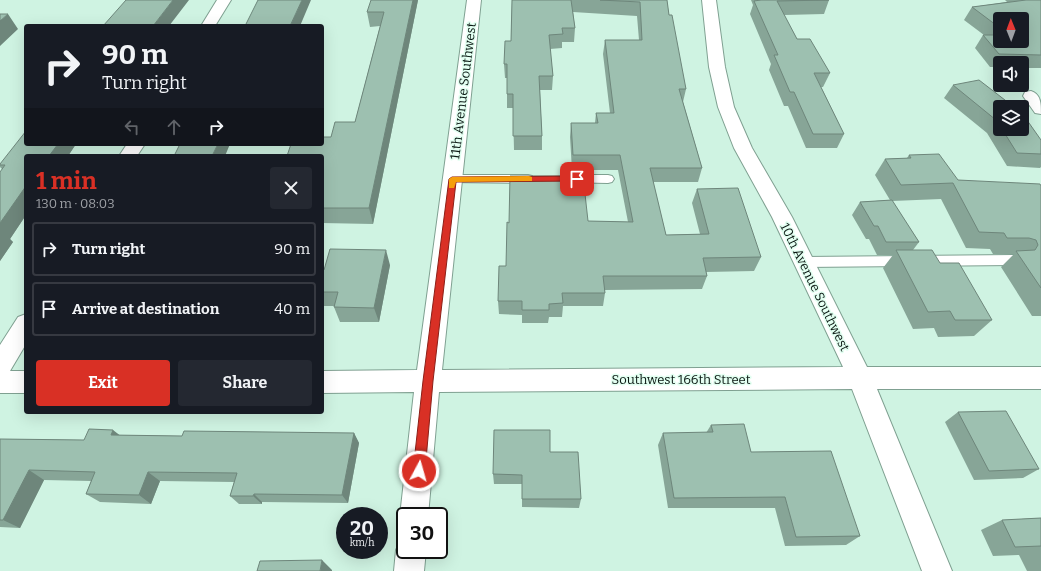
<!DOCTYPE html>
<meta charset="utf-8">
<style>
:root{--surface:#171b24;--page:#242831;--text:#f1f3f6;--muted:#9ea1a6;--line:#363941;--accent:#d93025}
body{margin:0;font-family:Bitter,serif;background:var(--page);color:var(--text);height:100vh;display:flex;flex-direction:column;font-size:15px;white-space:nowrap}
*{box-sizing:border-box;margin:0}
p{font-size:13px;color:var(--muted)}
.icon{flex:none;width:22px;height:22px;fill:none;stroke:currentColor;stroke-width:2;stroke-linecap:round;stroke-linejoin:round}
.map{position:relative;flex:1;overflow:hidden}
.sheet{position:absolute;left:24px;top:154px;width:300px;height:260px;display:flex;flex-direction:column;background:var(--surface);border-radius:4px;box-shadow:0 4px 16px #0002}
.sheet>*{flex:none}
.guide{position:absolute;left:24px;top:24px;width:300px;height:122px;border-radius:4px;box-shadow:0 4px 16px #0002;background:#171b24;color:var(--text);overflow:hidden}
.needle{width:26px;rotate:359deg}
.buttons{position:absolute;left:993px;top:12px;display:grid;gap:8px}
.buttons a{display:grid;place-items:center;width:36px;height:36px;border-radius:4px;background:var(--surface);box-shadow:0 4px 16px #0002;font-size:20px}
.speed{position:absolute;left:336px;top:507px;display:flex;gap:8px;font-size:20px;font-weight:700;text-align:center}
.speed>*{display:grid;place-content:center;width:52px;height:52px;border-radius:50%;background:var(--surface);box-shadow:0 4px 16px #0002;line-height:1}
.speed small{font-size:10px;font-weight:400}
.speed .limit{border:2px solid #111;border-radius:6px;background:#fff;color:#111}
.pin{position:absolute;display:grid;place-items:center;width:34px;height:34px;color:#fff;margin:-17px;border-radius:8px;box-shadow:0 2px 6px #0006}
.me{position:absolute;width:44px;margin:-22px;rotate:6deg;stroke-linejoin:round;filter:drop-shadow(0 0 3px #0008)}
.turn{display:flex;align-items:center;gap:14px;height:84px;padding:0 12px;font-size:18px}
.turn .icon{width:52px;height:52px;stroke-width:2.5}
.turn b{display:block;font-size:28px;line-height:34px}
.lanes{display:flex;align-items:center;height:38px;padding:0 12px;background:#0003;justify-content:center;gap:20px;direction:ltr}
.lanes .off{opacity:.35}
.round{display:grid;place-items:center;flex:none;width:42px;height:42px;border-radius:4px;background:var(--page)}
.summary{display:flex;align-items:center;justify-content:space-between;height:68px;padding:0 12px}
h1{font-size:24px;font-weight:700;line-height:30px;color:var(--accent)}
.primary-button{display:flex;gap:8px;margin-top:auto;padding:8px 12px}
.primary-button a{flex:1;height:46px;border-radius:4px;background:var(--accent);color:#fff;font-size:16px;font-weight:700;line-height:46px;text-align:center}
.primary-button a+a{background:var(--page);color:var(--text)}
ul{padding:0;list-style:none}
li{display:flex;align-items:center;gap:12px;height:54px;margin:0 8px 6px;padding:0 4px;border:2px solid var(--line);border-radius:4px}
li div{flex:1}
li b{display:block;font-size:15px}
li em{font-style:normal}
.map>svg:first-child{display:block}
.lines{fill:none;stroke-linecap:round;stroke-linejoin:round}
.service-casing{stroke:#7fa091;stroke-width:2}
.minor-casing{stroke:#7fa091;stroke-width:2}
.service{fill:#fff;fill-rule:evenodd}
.minor{fill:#fff;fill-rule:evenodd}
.wall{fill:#87a597;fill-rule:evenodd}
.shaded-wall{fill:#6e867b}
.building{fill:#9dc0b0;stroke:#6e867b}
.route{fill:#d93025;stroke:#8d1f18}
.slow{fill:#f59e0b}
.labels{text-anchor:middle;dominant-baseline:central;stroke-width:3;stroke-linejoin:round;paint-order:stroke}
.street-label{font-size:13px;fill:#0b1813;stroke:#e2fff1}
</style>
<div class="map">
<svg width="1041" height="571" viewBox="0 0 1041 571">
<rect width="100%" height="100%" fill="#cff3e2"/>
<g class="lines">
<defs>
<path id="service" d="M 452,175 L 528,175 L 532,176 L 534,179 L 532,182 L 528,183 L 448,182 L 446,179 L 448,176 Z
M 565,175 L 608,175 L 612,176 L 614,179 L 612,182 L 608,183 L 561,182 L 559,179 L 561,176 Z
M 1014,255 L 1019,256 L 1021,260 L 1019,264 L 1014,265 L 804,267 L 799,266 L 797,262 L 799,258 L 804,257 Z"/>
<path id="minor" d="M 217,0 L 231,0 L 215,26 L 201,26 Z
M 467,0 L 481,0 L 442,370 L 843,367 L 772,217 L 734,148 L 718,107 L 709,67 L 702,0 L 716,0 L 725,67 L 734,107 L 752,148 L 792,217 L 867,367 L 1041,367 L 1041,389 L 877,389 L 952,571 L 922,571 L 852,389 L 439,392 L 428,516 L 405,516 L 404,526 L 400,516 L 414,392 L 322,393 L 322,371 L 417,370 Z
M 1031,91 C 1041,94 1041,104 1041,114 L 1035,113 L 1023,96 L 1025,92 Z
M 127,144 L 145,144 L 137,156 L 119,156 Z
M 26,314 L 26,344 L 10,371 L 26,371 L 26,393 L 0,393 L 0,345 L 18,317 Z
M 405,538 L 405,550 L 426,550 L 424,571 L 394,571 L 396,550 L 401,540 Z"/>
</defs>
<use href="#service" class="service-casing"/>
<use href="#minor" class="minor-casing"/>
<use href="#service" class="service"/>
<use href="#minor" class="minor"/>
</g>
<path class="wall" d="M 418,0 L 373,224 L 322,223 L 322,156 L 331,137 L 355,122 L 380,26 L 370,27 L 367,12 Z
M 512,0 L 667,0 L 669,15 L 686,89 L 683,102 L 702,168 L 698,182 L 653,182 L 666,235 L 700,234 L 692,203 L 697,189 L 761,257 L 754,271 L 706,272 L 707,276 L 702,289 L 605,290 L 605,293 L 603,306 L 563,306 L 562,317 L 549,317 L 548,323 L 522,323 L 522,315 L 499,314 L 498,301 L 506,266 L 588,221 L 628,222 L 618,170 L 572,170 L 570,137 L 571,123 L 595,123 L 596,113 L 610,113 L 603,54 L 605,40 L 639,40 L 637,16 L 573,12 L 575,28 L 574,42 L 562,42 L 562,48 L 550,49 L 553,76 L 552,90 L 540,90 L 542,136 L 542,150 L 514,150 L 513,108 L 507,108 L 507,78 L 505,78 L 504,64 L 511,41 Z
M 751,0 L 829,0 L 824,14 L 784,15 L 797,39 L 830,73 L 823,87 L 821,87 L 844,134 L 837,148 L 806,148 L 788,106 L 784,106 L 769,70 L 771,64 L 750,14 L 753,5 Z
M 1005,0 L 1041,0 L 1041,68 L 1022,68 L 1022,63 L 1000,63 L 1000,67 L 990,67 L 975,48 L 983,35 L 984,35 L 964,20 L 972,7 L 1007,2 ZM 1000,19 L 1022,41 L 1000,41 Z
M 953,85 L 1000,107 L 1000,129 L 1022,129 L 1041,140 L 1041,167 L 1040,168 L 1007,166 L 987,133 L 944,98 Z
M 26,144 L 76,144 L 68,156 L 26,156 L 26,215 L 10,239 L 13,242 L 0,261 L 2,169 L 0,167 L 0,164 Z
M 909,155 L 958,180 L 1041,186 L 1041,316 L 1032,316 L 1001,267 L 1014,254 L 993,254 L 990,249 L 966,248 L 941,199 L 892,201 L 919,242 L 913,250 L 940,263 L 992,320 L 974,336 L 938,337 L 934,328 L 913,329 L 883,268 L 893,255 L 877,255 L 869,239 L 866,239 L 852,215 L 860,202 L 890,200 L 875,175 L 885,159 L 907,158 Z
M 390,265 L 379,322 L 340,322 L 334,307 L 334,306 L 322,306 L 322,270 Z
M 958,412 L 1039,469 L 1023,478 L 974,480 L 945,422 Z
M 711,425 L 751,452 L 860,536 L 846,545 L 785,546 L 775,508 L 668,508 L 658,445 L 663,433 L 706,433 Z
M 354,433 L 359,443 L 348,503 L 262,502 L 262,504 L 239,504 L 230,496 L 234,482 L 160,481 L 151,504 L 100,502 L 86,494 L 91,481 L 44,480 L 20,528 L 0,527 L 0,439 L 84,440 L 120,435 L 182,436 Z
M 550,452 L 581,499 L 579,508 L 522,507 L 522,484 L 494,484 L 493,474 Z
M 1041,518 L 1041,571 L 1027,571 L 1019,555 L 993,556 L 981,530 L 1002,520 Z"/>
<path class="shaded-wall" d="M 173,0 L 189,0 L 169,26 L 153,26 Z
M 302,0 L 311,0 L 300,26 L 290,26 Z
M 413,0 L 418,0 L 373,224 L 369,208 Z
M 8,14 L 18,29 L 0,46 L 0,21 Z
M 58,144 L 76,144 L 68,156 L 49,156 Z
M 218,144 L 230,144 L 225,156 L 212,156 Z
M 26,186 L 26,215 L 10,239 L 13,242 L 0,261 L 0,223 Z
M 386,250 L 390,265 L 379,322 L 374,308 Z
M 113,430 L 126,440 L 111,435 Z
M 354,433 L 359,443 L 348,503 L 342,495 Z
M 29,470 L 44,480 L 20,528 L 3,520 Z
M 148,472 L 160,481 L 151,504 L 139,495 Z
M 254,494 L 262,502 L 262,504 L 253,496 Z
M 322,560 L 332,570 L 332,571 L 320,571 Z"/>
<path class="building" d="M 126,0 L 173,0 L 153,26 L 103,26 Z
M 258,0 L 302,0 L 290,26 L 245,26 Z
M 371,0 L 413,0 L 369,208 L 322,208 L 322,156 L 287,156 L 291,144 L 322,144 L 322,137 L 331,137 L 335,122 L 355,122 L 384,12 L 367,12 Z
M 512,0 L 571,0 L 575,28 L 562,28 L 563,34 L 549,35 L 553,76 L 539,76 L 542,136 L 513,136 L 513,94 L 507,94 L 507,64 L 504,64 L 505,41 L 511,41 Z
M 600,0 L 667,0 L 669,15 L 672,15 L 686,89 L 679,89 L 702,168 L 650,168 L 666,235 L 709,234 L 697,189 L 738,188 L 761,257 L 703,258 L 707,276 L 603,276 L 605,293 L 562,293 L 563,303 L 549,304 L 549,310 L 522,310 L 522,301 L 498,301 L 499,266 L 506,266 L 507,222 L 509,223 L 510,176 L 583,176 L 588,221 L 633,222 L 620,155 L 573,155 L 571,123 L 598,123 L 596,113 L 614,113 L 605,40 L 642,40 L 640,2 Z
M 761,0 L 829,0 L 777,1 L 797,39 L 810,39 L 830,73 L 814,73 L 844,134 L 813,134 L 794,92 L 790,92 L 774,55 L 778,55 L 754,1 Z
M 1026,0 L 1041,0 L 1041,55 L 999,54 L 983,35 L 1000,35 L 1000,41 L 1022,41 L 1022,19 L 1000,19 L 1000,28 L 972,7 Z
M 0,14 L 8,14 L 0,21 Z
M 979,80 L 1014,107 L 1000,107 L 1000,126 L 996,120 L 953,85 Z
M 1022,113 L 1041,140 L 1041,154 L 1017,153 L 1002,129 L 1022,129 Z
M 26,131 L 26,144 L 58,144 L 49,156 L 26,156 L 26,186 L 0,223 L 0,172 L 5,165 L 0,165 L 0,164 Z
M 180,144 L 218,144 L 212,156 L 174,156 Z
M 939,154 L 958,180 L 1040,184 L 1041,186 L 1041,288 L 1016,251 L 1035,250 L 1038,245 L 1036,240 L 1029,238 L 1007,238 L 1004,233 L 979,232 L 953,183 L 901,185 L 885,159 L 911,158 L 909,155 Z
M 892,200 L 919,242 L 886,242 L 878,226 L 874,226 L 860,202 Z
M 330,249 L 386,250 L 374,308 L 334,307 L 338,292 L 322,292 L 322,270 L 324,270 Z
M 896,250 L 932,250 L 940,263 L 959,263 L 992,320 L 955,320 L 950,311 L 928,312 Z
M 1006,411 L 1039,469 L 989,471 L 958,412 Z
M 744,424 L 751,452 L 831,451 L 860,536 L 796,537 L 785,497 L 674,498 L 663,433 L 713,432 L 711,425 Z
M 89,429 L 113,430 L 111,435 L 182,436 L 184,431 L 354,433 L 342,495 L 254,494 L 253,496 L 230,496 L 237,473 L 148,472 L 139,495 L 86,494 L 95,472 L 29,470 L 3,520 L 0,520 L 0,439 L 84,440 Z
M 494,430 L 550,430 L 550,452 L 578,452 L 581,499 L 522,499 L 522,475 L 493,474 Z
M 1041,518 L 1041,546 L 1015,547 L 1002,520 Z
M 322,560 L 320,571 L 257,571 L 260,561 Z"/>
<path class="route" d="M 577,176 L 579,177 L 579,181 L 456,182 L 433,381 L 425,471 L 423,475 L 419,477 L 415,475 L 413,471 L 423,381 L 449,179 L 452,177 Z"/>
<path class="slow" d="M 529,176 L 532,177 L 532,181 L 456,182 L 454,188 L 449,188 L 449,179 L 452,177 Z"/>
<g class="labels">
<g class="street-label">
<text transform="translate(463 91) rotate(-83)">11th Avenue Southwest</text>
<text transform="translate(815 287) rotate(64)">10th Avenue Southwest</text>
<text x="681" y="379">Southwest 166th Street</text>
</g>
</g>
</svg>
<div class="buttons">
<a><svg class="needle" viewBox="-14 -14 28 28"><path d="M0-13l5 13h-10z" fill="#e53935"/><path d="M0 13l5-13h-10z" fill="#9ea1a6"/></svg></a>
<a><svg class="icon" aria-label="sound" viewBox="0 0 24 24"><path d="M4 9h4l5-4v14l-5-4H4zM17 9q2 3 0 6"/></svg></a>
<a><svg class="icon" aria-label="layers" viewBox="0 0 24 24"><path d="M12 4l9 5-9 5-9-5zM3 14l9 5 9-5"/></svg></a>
</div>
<div class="speed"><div>20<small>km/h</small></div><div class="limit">30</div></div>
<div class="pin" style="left:577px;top:179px;background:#d93025"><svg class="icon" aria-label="arrive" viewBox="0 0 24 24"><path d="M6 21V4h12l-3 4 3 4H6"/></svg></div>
<svg class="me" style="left:419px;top:471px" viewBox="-20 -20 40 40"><circle r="17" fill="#d93025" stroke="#fff" stroke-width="3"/><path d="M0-11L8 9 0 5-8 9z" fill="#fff"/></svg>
<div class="guide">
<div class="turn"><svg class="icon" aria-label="right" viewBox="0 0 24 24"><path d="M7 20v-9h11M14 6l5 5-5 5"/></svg><div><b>90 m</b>Turn right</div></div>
<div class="lanes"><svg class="icon off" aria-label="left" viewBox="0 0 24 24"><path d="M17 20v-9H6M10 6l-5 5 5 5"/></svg><svg class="icon off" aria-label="ahead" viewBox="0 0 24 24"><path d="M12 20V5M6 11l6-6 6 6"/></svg><svg class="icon" aria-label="right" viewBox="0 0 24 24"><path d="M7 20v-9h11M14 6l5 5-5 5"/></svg></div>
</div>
<section class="sheet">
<div class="summary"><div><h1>1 min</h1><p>130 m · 08:03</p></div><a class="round"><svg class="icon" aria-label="close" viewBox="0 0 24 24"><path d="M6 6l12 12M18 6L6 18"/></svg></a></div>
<ul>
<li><svg class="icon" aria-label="right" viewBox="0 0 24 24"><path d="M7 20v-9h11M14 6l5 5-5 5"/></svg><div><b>Turn right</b></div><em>90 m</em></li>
<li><svg class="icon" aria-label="arrive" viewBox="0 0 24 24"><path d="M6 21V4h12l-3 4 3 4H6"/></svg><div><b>Arrive at destination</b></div><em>40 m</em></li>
</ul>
<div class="primary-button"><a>Exit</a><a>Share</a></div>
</section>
</div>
